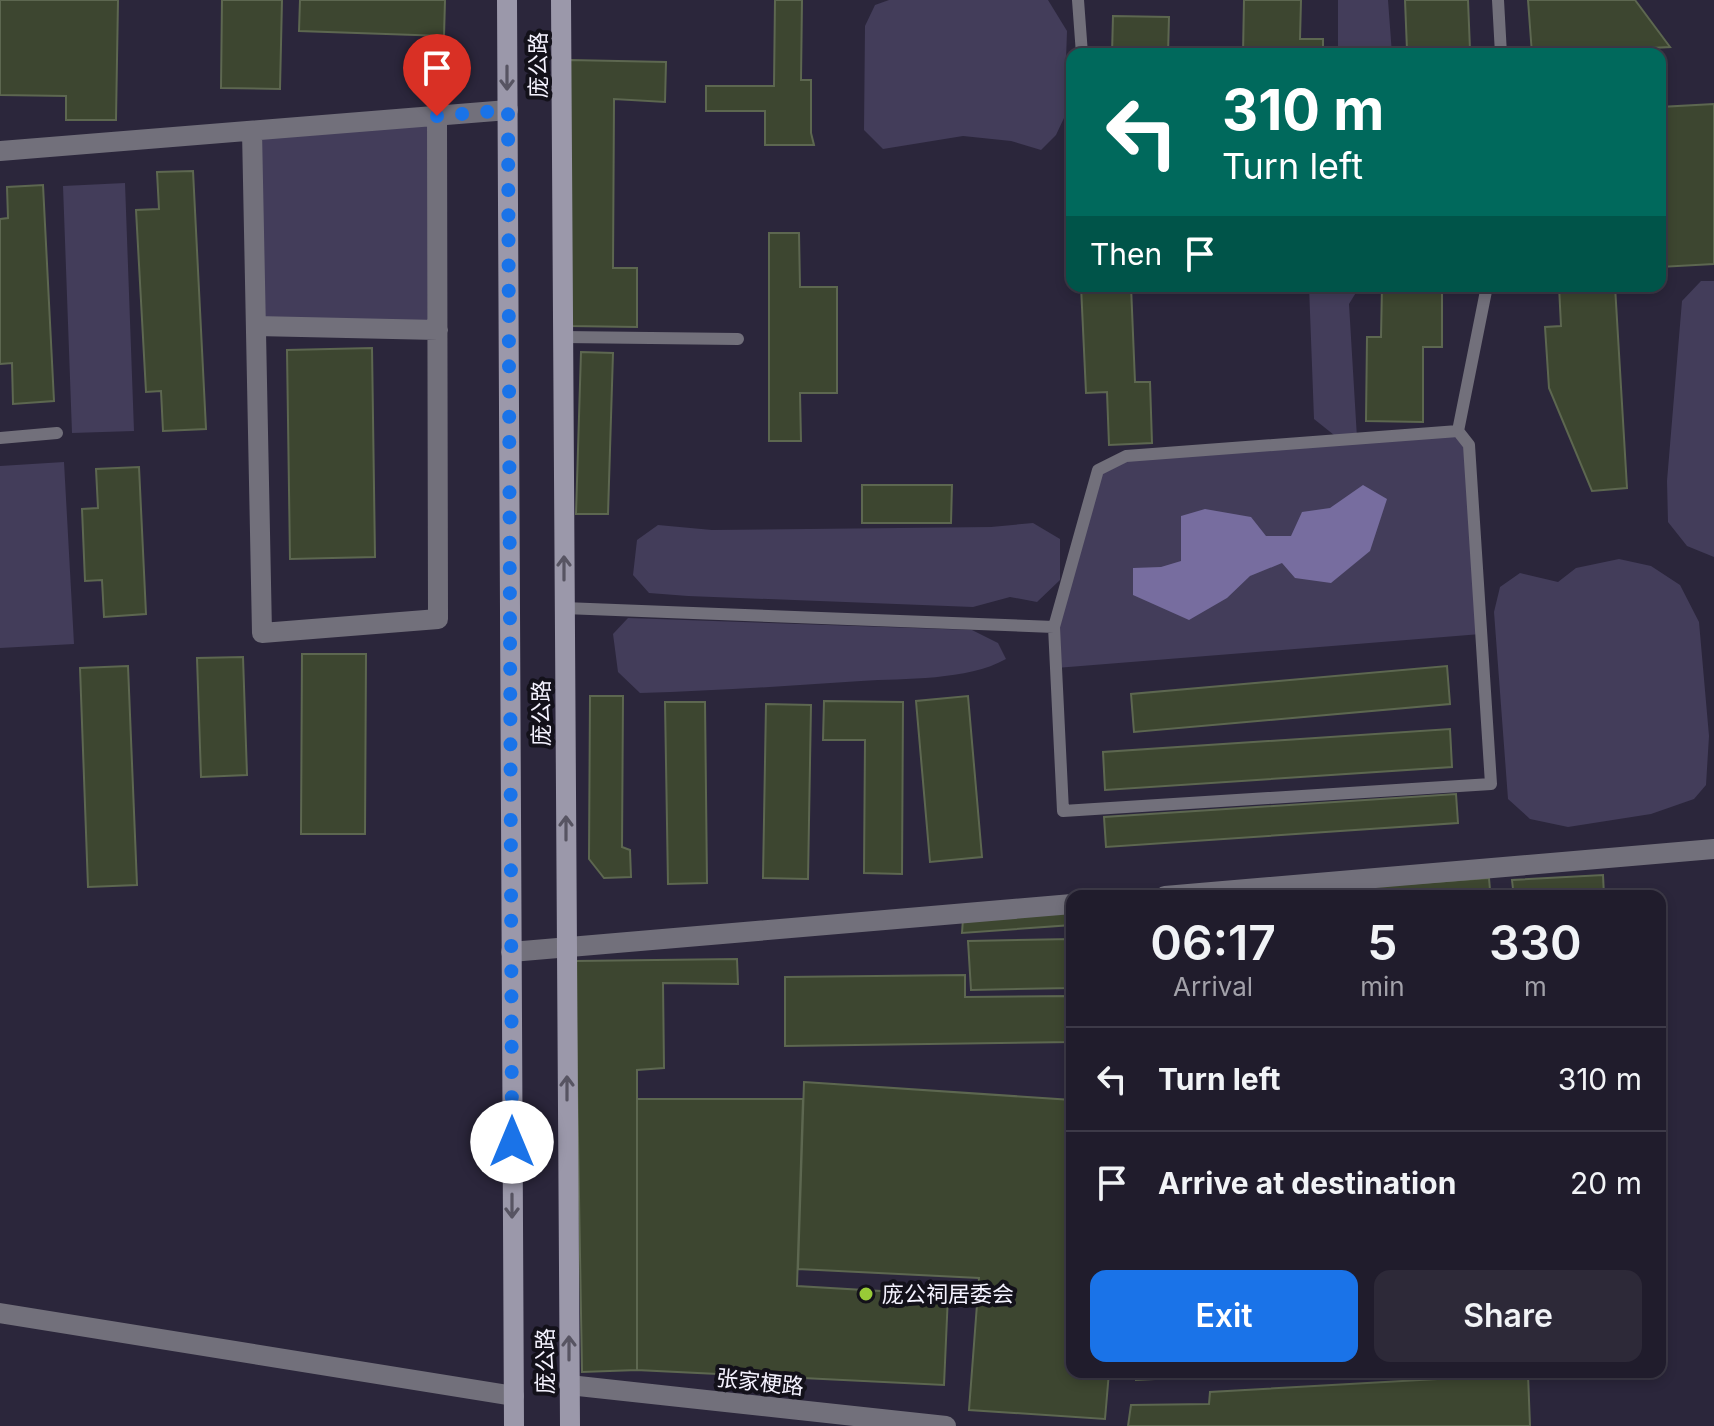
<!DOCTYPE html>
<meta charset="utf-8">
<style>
:root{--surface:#201c2c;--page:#2d2938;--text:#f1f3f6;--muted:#a2a1a9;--line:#3d3a48;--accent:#1a73e8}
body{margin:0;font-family:Inter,"Noto Sans SC",sans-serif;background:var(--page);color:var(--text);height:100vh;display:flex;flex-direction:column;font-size:30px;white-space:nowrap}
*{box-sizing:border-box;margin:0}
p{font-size:26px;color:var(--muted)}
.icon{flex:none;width:44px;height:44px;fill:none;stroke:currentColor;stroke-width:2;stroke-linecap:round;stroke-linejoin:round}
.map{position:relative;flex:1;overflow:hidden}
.panel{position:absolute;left:1066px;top:890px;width:600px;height:488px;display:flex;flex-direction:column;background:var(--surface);border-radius:16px;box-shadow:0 4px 12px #0003,0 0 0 2px var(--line)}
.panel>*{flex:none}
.guide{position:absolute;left:1066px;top:48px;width:600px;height:244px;border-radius:16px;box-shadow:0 4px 12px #0003,0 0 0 2px var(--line);background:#00695c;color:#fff;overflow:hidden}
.pin{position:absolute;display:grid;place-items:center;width:68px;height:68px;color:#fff;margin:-82px -34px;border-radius:50% 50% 50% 0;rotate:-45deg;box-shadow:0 0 8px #0007}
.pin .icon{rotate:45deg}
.me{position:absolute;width:88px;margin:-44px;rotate:0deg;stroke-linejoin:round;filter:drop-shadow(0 0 6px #0008)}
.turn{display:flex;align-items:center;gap:28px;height:168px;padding:0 24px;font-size:36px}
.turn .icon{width:104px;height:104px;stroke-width:2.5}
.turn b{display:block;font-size:56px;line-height:68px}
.then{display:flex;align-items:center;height:76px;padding:0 24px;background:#0003;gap:16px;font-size:30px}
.eta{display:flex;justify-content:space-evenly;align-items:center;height:136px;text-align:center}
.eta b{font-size:48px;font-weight:600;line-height:56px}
.cta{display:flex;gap:16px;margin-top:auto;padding:16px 24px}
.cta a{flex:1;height:92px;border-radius:16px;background:var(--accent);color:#fff;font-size:32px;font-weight:600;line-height:92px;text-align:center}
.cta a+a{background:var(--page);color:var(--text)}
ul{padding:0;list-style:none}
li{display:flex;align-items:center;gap:24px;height:104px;padding:0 24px;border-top:2px solid var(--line)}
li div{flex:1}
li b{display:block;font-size:30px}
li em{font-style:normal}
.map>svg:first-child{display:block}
.green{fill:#433d5a}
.water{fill:#776d9f}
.building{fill:#3d4630;stroke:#5d6750;stroke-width:2}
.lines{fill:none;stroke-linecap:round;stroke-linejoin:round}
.lane{stroke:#72707b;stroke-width:12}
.street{stroke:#72707b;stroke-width:20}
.secondary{stroke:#9b98aa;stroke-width:20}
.oneway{stroke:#575462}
.route{stroke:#1a73e8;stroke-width:14;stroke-dasharray:0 25.2}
.poi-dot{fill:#98cb37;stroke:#13111a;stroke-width:3}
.labels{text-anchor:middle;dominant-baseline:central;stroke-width:8;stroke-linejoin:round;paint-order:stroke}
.street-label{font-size:22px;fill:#f5f3ff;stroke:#13111a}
.poi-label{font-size:22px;fill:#f5f3ff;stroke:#13111a;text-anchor:start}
</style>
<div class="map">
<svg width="1714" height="1426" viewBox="0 0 1714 1426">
<rect width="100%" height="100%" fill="#2b263b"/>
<path class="green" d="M 889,0 L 1048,0 L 1067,31 L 1064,118 L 1056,135 L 1041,150 L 1011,141 L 963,136 L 883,149 L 864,130 L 865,26 L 875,5 Z
M 1338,0 L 1388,0 L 1392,54 L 1338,54 Z
M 437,116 L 438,330 L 256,326 L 252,131 Z
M 125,183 L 134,431 L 72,433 L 63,186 Z
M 1701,281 L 1714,281 L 1714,557 L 1687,546 L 1668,522 L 1667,481 L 1682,301 Z
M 1309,286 L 1360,286 L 1349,304 L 1357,438 L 1458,431 L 1469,445 L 1481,634 L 1056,668 L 1054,627 L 1098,470 L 1126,456 L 1339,439 L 1314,419 Z
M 64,462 L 74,644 L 0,648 L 0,466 Z
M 1033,523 L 1060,539 L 1060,580 L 1037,602 L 1010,597 L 973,607 L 688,596 L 649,593 L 633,575 L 637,540 L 658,525 L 712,530 L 991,527 Z
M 1619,559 L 1651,566 L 1680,585 L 1699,622 L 1709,736 L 1706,785 L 1694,799 L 1651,814 L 1568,827 L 1530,819 L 1508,799 L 1494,612 L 1500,587 L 1520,573 L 1558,582 L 1576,568 Z
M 628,618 L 972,630 L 998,643 L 1006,659 C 967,681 905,678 861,681 C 787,686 714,691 640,693 L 618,672 L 613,634 Z"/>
<path class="water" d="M 1363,485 L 1387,499 L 1370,551 L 1331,583 L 1295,578 L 1282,563 L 1250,576 L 1227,598 L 1189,620 L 1133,595 L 1133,568 L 1161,567 L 1181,561 L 1181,516 L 1205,509 L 1251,517 L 1266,536 L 1291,536 L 1302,512 L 1330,508 Z"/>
<path class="building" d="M 0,0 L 118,0 L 116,120 L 66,120 L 66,96 L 0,95 Z
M 222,0 L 282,0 L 280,89 L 221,88 Z
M 300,0 L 445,0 L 444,36 L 299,31 Z
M 775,0 L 802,0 L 801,80 L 811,80 L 811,133 L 814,145 L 765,145 L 765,111 L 706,111 L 706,86 L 774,86 Z
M 1244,0 L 1301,0 L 1300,39 L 1323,39 L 1323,54 L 1243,54 Z
M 1405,0 L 1468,0 L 1470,50 L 1444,51 L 1445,54 L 1388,54 L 1387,50 L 1407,50 Z
M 1528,0 L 1635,0 L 1670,47 L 1532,54 Z
M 1113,16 L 1169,17 L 1168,54 L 1112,54 Z
M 570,60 L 666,62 L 665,102 L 614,99 L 613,268 L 637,268 L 637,327 L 569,326 Z
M 1714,104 L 1714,264 L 1660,267 L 1660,107 Z
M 193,171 L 206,429 L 163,431 L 161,391 L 146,392 L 136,210 L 159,209 L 157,172 Z
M 43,185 L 54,401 L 13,404 L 12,363 L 0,364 L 0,219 L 8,218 L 7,187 Z
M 769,233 L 799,233 L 800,287 L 837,287 L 837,393 L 800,393 L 801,441 L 769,441 Z
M 1081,286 L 1131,286 L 1135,382 L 1150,382 L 1152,443 L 1109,445 L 1107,392 L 1086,393 Z
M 1382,286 L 1442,286 L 1442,347 L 1423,347 L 1423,422 L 1366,421 L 1367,337 L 1381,337 Z
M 1559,286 L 1615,286 L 1627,488 L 1592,491 L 1549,388 L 1545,327 L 1561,326 Z
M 372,348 L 375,557 L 290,559 L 287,350 Z
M 581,352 L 613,353 L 608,514 L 576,514 Z
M 139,467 L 146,614 L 104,617 L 102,580 L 85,581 L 82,509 L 98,508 L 96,469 Z
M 862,485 L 952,485 L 951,523 L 862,523 Z
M 302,654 L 366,654 L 365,834 L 301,834 Z
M 243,657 L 247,775 L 201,777 L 197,658 Z
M 128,666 L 137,885 L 88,887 L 80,668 Z
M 1447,666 L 1450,704 L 1134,732 L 1131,694 Z
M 590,696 L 623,696 L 622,847 L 630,850 L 631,877 L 604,878 L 589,859 Z
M 968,696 L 982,857 L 930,862 L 916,701 Z
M 824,701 L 903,702 L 902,874 L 864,873 L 865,740 L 823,740 Z
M 665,702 L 705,702 L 707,883 L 668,884 Z
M 766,704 L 811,705 L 808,879 L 763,878 Z
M 1450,729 L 1452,767 L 1105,790 L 1103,752 Z
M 1456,794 L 1458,823 L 1106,847 L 1104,817 Z
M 1603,875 L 1604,896 L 1466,896 L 1466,894 L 1235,896 L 1489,878 L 1490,890 L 1513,889 L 1512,880 Z
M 1072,910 L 1072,925 L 962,933 L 963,919 Z
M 1072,939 L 1072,988 L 971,990 L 968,941 Z
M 737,959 L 738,984 L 663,983 L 664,1068 L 637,1070 L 637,1370 L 582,1372 L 575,961 Z
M 965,975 L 965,997 L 1072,996 L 1072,1042 L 785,1046 L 785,977 Z
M 804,1082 L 1072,1100 L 1072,1372 L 1109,1372 L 1105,1419 L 969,1410 L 979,1278 L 798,1269 Z
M 637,1099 L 803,1099 L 797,1286 L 948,1295 L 944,1385 L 637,1370 Z
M 1136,1372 L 1295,1372 L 1136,1380 Z
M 1528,1374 L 1530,1426 L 1128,1426 L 1131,1405 L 1209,1404 L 1210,1392 Z"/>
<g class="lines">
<path class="lane" d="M 1078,0 L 1082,54
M 1498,0 L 1501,54
M 563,337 L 738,339
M 1458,431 L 1469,445 L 1491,784 L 1063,811 L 1054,627 L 1098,470 L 1126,456 Z
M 1458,431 L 1487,286
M 0,438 L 57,433
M 564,608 L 1054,627"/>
<path class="street" d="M 252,131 L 262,633 L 438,619 L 437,116
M 0,151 L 508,110
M 256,326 L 438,330
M 1165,896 L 1714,849
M 511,952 L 1072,904
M 0,1313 L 514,1396
M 569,1385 L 946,1426"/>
<path class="secondary" d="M 507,0 L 514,1426
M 561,0 L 570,1426"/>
</g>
<defs><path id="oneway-shaft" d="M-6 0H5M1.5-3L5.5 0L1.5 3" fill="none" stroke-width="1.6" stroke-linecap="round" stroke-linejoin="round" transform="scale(2)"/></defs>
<g class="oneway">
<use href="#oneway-shaft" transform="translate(507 78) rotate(90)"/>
<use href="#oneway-shaft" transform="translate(564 568) rotate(-90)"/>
<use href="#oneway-shaft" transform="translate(566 828) rotate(-90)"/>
<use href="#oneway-shaft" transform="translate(567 1088) rotate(-90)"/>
<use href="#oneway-shaft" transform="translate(512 1206) rotate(90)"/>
<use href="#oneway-shaft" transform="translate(569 1348) rotate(-90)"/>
</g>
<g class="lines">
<path class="route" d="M 437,116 L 508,110 L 512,1142"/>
</g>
<circle class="poi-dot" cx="866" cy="1294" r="8"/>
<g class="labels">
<g class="street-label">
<text transform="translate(538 65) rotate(-90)">庞公路</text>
<text transform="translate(541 713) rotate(-90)">庞公路</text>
<text transform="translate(545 1361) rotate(-90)">庞公路</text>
<text transform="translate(760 1382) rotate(6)">张家梗路</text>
</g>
<g class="poi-label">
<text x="882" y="1294">庞公祠居委会</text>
</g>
</g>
</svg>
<div class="pin" style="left:437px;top:116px;background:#d93025"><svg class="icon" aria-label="arrive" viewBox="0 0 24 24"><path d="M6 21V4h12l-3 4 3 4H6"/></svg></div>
<svg class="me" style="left:512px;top:1142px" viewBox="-20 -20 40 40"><circle r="19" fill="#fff"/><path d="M0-13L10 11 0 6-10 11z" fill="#1a73e8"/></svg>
<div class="guide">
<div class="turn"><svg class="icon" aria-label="left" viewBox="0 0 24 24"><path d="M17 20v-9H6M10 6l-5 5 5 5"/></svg><div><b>310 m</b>Turn left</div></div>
<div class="then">Then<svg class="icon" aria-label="arrive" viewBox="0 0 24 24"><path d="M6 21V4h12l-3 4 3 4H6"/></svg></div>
</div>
<section class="panel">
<div class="eta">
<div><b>06:17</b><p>Arrival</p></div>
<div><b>5</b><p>min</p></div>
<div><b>330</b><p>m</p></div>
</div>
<ul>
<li><svg class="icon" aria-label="left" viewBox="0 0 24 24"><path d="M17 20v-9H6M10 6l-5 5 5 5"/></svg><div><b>Turn left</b></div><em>310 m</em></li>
<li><svg class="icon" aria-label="arrive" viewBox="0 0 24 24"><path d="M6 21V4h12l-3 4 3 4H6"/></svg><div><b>Arrive at destination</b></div><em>20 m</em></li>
</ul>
<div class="cta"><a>Exit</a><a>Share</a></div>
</section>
</div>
